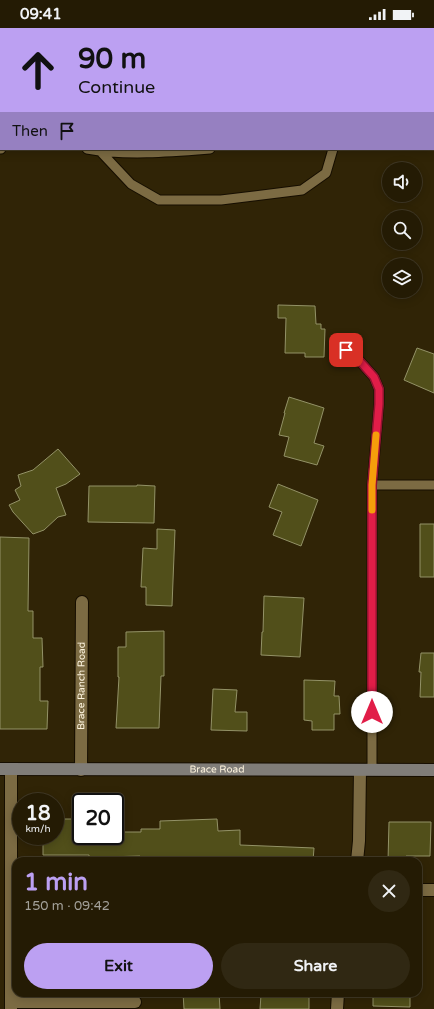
<!DOCTYPE html>
<meta charset="utf-8">
<style>
:root{--surface:#241b04;--page:#302813;--text:#f1f3f6;--muted:#a3a19a;--line:#413926;--accent:#bca0f2}
body{margin:0;font-family:"Varela Round",sans-serif;background:var(--page);color:var(--text);height:100vh;display:flex;flex-direction:column;font-size:15px;white-space:nowrap}
*{box-sizing:border-box;margin:0}
p{font-size:13px;color:var(--muted)}
.icon{flex:none;width:22px;height:22px;fill:none;stroke:currentColor;stroke-width:2;stroke-linecap:round;stroke-linejoin:round}
.map{position:relative;flex:1;overflow:hidden}
.details{position:absolute;left:12px;top:829px;width:410px;height:140px;display:flex;flex-direction:column;background:var(--surface);border-radius:12px;box-shadow:0 2px 10px #0003,0 0 0 1px var(--line)}
.details>*{flex:none}
.hud{position:absolute;left:0px;top:0px;width:434px;height:122px;box-shadow:0 2px 10px #0003,0 0 0 1px var(--line);background:#bca0f2;color:#111;overflow:hidden}
.controls{position:absolute;left:382px;top:134px;display:grid;gap:8px}
.controls a{display:grid;place-items:center;width:40px;height:40px;border-radius:50%;background:var(--surface);box-shadow:0 2px 10px #0003,0 0 0 1px var(--line);font-size:20px}
.speed{position:absolute;left:12px;top:765px;display:flex;gap:8px;font-size:20px;font-weight:700;text-align:center}
.speed>*{display:grid;place-content:center;width:52px;height:52px;border-radius:50%;background:var(--surface);box-shadow:0 2px 10px #0003,0 0 0 1px var(--line);line-height:1}
.speed small{font-size:10px;font-weight:400}
.speed .limit{border:2px solid #111;border-radius:6px;background:#fff;color:#111}
.pin{position:absolute;display:grid;place-items:center;width:34px;height:34px;color:#fff;margin:-17px;border-radius:8px;box-shadow:0 2px 6px #0006}
.me{position:absolute;width:44px;margin:-22px;rotate:0deg;stroke-linejoin:round;filter:drop-shadow(0 0 3px #0008)}
.turn{display:flex;align-items:center;gap:14px;height:84px;padding:0 12px;font-size:18px}
.turn .icon{width:52px;height:52px;stroke-width:2.5}
.turn b{display:block;font-size:28px;line-height:34px}
.then{display:flex;align-items:center;height:38px;padding:0 12px;background:#0003;gap:8px;font-size:15px}
.round{display:grid;place-items:center;flex:none;width:42px;height:42px;border-radius:21px;background:var(--page)}
.summary{display:flex;align-items:center;justify-content:space-between;height:68px;padding:0 12px}
h1{font-size:24px;font-weight:700;line-height:30px;color:var(--accent)}
.cta{display:flex;gap:8px;margin-top:auto;padding:8px 12px}
.cta a{flex:1;height:46px;border-radius:24px;background:var(--accent);color:#111;font-size:16px;font-weight:700;line-height:46px;text-align:center}
.cta a+a{background:var(--page);color:var(--text)}
.status{display:flex;justify-content:space-between;align-items:center;height:28px;padding:0 20px;background:var(--surface);direction:ltr}
.status svg{height:11px;fill:currentColor}
.map>svg:first-child{display:block}
.building{fill:#514f1a;stroke:#939267}
.lines{fill:none;stroke-linecap:round;stroke-linejoin:round}
.lane-casing{stroke:#160e00;stroke-width:11}
.street-casing{stroke:#160e00;stroke-width:14}
.secondary-casing{stroke:#160e00;stroke-width:14}
.lane{stroke:#7c6b43;stroke-width:9}
.street{stroke:#7c6b43;stroke-width:12}
.secondary{stroke:#807d78;stroke-width:12}
.route-casing{stroke:#92132f;stroke-width:10}
.route{stroke:#e11d48;stroke-width:7}
.slow{stroke:#f59e0b;stroke-width:7}
.labels{text-anchor:middle;dominant-baseline:central;stroke-width:3;stroke-linejoin:round;paint-order:stroke}
.street-label{font-size:10px;fill:#fcf3dd;stroke:#302406}
</style>
<div class="status"><b>09:41</b><svg viewBox="0 0 49 12"><path d="M0 12V9h3v3zM5 12V6h3v6zM10 12V3h3v9zM15 12V0h3v12zM26 1h20v11H26zM47 4h2v5h-2z"/></svg></div>
<div class="map">
<svg width="434" height="981" viewBox="0 0 434 981">
<rect width="100%" height="100%" fill="#302406"/>
<path class="building" d="M 278,277 L 315,278 L 316,296 L 321,296 L 321,301 L 325,301 L 324,329 L 305,329 L 305,325 L 285,325 L 286,290 L 278,290 Z
M 417,320 L 434,326 L 434,365 L 404,352 Z
M 289,369 L 324,380 L 314,415 L 324,418 L 317,437 L 284,428 L 289,409 L 279,407 L 285,385 L 284,385 Z
M 58,421 L 80,446 L 66,456 L 56,460 L 66,487 L 58,489 L 44,502 L 33,506 L 13,484 L 9,477 L 20,472 L 15,462 L 21,458 L 18,447 L 33,442 Z
M 278,456 L 318,472 L 301,518 L 273,507 L 282,484 L 269,479 Z
M 137,457 L 155,458 L 154,495 L 88,494 L 89,458 L 137,458 Z
M 420,496 L 434,496 L 434,549 L 420,549 Z
M 157,501 L 175,502 L 172,578 L 146,577 L 146,559 L 141,559 L 143,520 L 157,521 Z
M 0,509 L 29,510 L 28,583 L 33,583 L 33,610 L 42,610 L 43,639 L 40,639 L 40,673 L 48,673 L 47,701 L 0,701 Z
M 264,568 L 304,570 L 300,629 L 261,627 L 262,604 L 263,604 Z
M 164,603 L 164,648 L 161,648 L 159,700 L 116,700 L 119,649 L 118,649 L 118,619 L 126,619 L 126,604 Z
M 421,625 L 434,625 L 434,669 L 420,669 L 421,644 L 419,644 Z
M 304,652 L 335,653 L 334,668 L 339,668 L 340,686 L 334,686 L 334,702 L 312,702 L 312,693 L 304,692 Z
M 213,661 L 237,662 L 235,684 L 247,684 L 247,703 L 211,702 Z
M 62,791 L 81,791 L 80,808 L 115,808 L 115,804 L 141,804 L 141,801 L 160,801 L 160,793 L 217,791 L 218,803 L 240,802 L 240,817 L 314,820 L 313,833 L 140,832 L 140,828 L 106,829 L 107,833 L 89,833 L 89,827 L 43,827 L 43,808 L 55,808 L 55,800 L 62,800 Z
M 389,794 L 431,794 L 430,828 L 406,828 L 406,833 L 388,833 Z
M 183,965 L 219,965 L 220,981 L 184,981 Z
M 373,965 L 410,965 L 410,979 L 373,978 Z
M 261,967 L 309,969 L 309,981 L 260,981 Z"/>
<g class="lines">
<defs>
<path id="lane" d="M 0,35 L 1,35
M 0,121 L 1,121
M 87,121 C 125,128 172,124 210,121
M 100,123 L 131,156 L 159,172 L 221,172 L 302,162 L 326,145 L 333,121
M 346,321 L 357,330 L 374,349 L 379,361 L 379,376 L 372,457
M 372,742 L 372,457 L 434,457"/>
<g id="street">
<path d="M 11,741 L 11,981"/>
<path id="s1" d="M 81,742 L 82,574"/>
<path d="M 357,833 L 359,813 L 360,742"/>
<path d="M 418,862 L 434,862"/>
<path d="M 12,974 L 135,974"/>
<path d="M 337,981 L 338,965"/>
</g>
<g id="secondary">
<path id="s2" d="M 0,741 L 434,742"/>
</g>
</defs>
<use href="#lane" class="lane-casing"/>
<use href="#street" class="street-casing"/>
<use href="#secondary" class="secondary-casing"/>
<use href="#lane" class="lane"/>
<use href="#street" class="street"/>
<use href="#secondary" class="secondary"/>
</g>
<g class="lines">
<defs>
<path id="route" d="M 346,322 L 357,330 L 374,349 L 379,361 L 379,376 L 372,457 L 372,684"/>
</defs>
<use href="#route" class="route-casing"/>
<use href="#route" class="route"/>
<path class="slow" d="M 372,482 L 372,457 L 376,407"/>
</g>
<g class="labels">
<g class="street-label">
<text stroke="none"><textPath href="#s1" startOffset="84">Brace Ranch Road</textPath></text>
<text stroke="none"><textPath href="#s2" startOffset="217">Brace Road</textPath></text>
</g>
</g>
</svg>
<div class="controls">
<a><svg class="icon" aria-label="sound" viewBox="0 0 24 24"><path d="M4 9h4l5-4v14l-5-4H4zM17 9q2 3 0 6"/></svg></a>
<a><svg class="icon" aria-label="search" viewBox="0 0 24 24"><circle cx="10" cy="10" r="6"/><path d="M15 15l6 6"/></svg></a>
<a><svg class="icon" aria-label="layers" viewBox="0 0 24 24"><path d="M12 4l9 5-9 5-9-5zM3 14l9 5 9-5"/></svg></a>
</div>
<div class="speed"><div>18<small>km/h</small></div><div class="limit">20</div></div>
<div class="pin" style="left:346px;top:322px;background:#d93025"><svg class="icon" aria-label="arrive" viewBox="0 0 24 24"><path d="M6 21V4h12l-3 4 3 4H6"/></svg></div>
<svg class="me" style="left:372px;top:684px" viewBox="-20 -20 40 40"><circle r="19" fill="#fff"/><path d="M0-13L10 11 0 6-10 11z" fill="#e11d48"/></svg>
<div class="hud">
<div class="turn"><svg class="icon" aria-label="ahead" viewBox="0 0 24 24"><path d="M12 20V5M6 11l6-6 6 6"/></svg><div><b>90 m</b>Continue</div></div>
<div class="then">Then<svg class="icon" aria-label="arrive" viewBox="0 0 24 24"><path d="M6 21V4h12l-3 4 3 4H6"/></svg></div>
</div>
<section class="details">
<div class="summary"><div><h1>1 min</h1><p>150 m · 09:42</p></div><a class="round"><svg class="icon" aria-label="close" viewBox="0 0 24 24"><path d="M6 6l12 12M18 6L6 18"/></svg></a></div>
<div class="cta"><a>Exit</a><a>Share</a></div>
</section>
</div>
